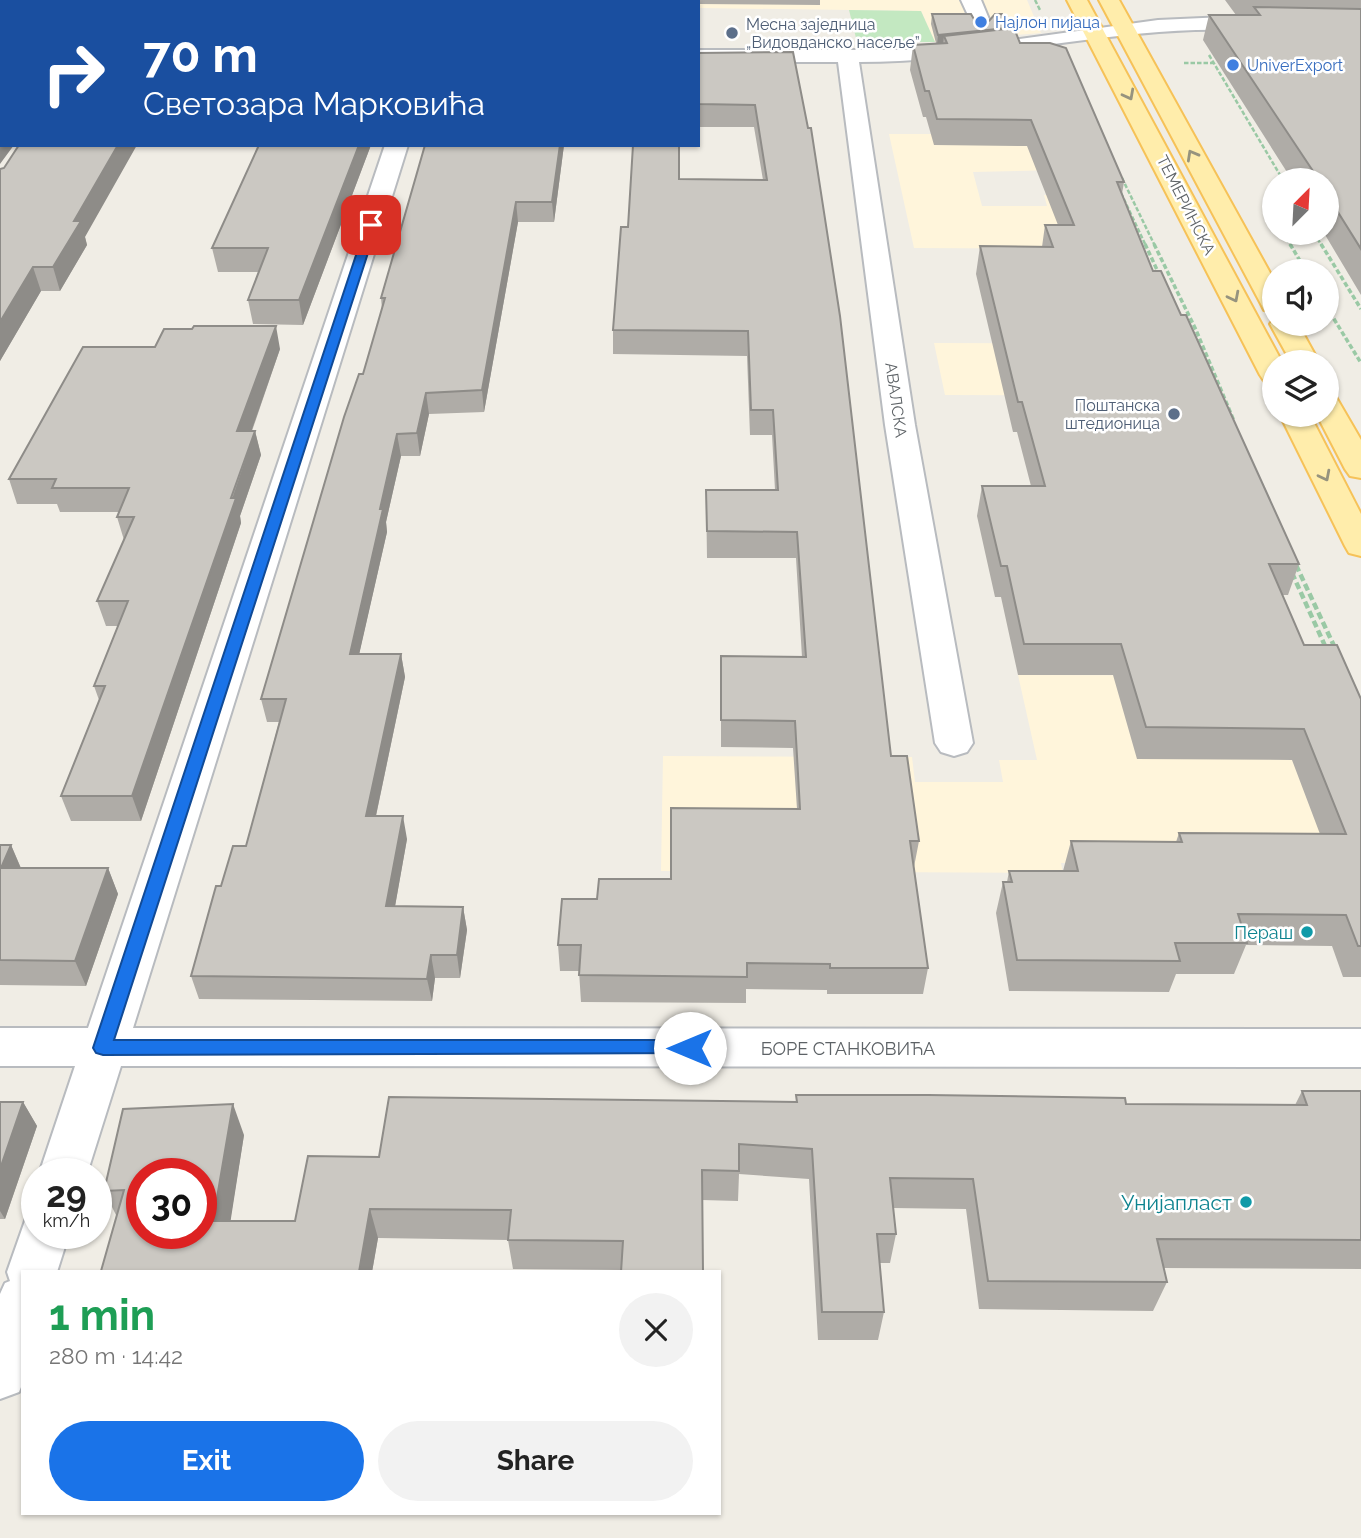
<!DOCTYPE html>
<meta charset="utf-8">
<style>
:root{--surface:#fff;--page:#f2f2f2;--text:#222;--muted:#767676;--accent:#1a73e8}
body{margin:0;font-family:Raleway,sans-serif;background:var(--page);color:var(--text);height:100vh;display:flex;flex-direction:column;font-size:26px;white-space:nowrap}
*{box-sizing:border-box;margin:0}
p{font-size:23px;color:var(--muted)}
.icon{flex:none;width:38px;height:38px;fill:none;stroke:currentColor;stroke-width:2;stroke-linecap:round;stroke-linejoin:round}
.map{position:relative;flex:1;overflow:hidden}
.panel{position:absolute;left:21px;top:1270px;width:700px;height:245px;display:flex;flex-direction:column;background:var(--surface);border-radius:0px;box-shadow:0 2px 5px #0004}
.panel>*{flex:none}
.guide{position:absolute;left:0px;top:0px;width:700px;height:147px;box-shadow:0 2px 5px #0004;background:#1a4fa0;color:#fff;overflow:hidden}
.needle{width:46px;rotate:24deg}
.fabs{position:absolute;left:1262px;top:168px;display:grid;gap:14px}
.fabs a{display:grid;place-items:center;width:77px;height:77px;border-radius:50%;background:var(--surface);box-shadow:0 2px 5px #0004;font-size:35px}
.speed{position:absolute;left:21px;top:1158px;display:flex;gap:14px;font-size:35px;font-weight:700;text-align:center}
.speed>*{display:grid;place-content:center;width:91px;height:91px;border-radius:50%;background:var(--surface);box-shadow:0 2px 5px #0004;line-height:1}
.speed small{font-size:18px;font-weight:400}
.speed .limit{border:10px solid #d22;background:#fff;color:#111}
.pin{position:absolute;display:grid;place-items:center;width:60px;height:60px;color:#fff;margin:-30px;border-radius:14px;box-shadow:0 4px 10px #0006}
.me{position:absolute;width:77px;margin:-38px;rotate:270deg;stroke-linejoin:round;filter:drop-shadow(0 0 5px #0008)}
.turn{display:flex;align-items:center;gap:24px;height:147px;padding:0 28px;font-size:32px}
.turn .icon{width:91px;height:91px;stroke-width:2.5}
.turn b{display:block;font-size:49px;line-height:60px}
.round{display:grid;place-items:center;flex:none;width:74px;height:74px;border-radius:37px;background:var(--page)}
.headline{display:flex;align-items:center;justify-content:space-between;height:119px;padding:0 28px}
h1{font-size:42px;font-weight:700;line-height:52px;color:#1e9e55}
.button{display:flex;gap:14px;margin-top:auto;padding:14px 28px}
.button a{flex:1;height:80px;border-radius:42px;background:var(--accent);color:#fff;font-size:28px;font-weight:700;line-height:80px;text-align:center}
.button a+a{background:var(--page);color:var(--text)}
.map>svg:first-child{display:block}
.commercial{fill:#fff5db}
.green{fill:#c3e8c1}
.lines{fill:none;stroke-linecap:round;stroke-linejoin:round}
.minor-casing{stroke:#b8bbbf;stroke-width:4}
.major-casing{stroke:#f6c258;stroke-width:4}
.path-far2{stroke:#9ac9a5;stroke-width:2.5;stroke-dasharray:4.5 2;stroke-linecap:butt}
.path-far1{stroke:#9ac9a5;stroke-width:3.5;stroke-dasharray:5 2.5;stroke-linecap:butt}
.path{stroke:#9ac9a5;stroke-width:4.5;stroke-dasharray:7 3.5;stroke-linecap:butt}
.minor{fill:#fff;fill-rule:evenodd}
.major{fill:#ffedab;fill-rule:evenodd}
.wall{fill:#afaca7}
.shaded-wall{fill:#8e8c88}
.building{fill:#cbc8c2;stroke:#8e8c88;stroke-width:2;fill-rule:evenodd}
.oneway{stroke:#96937e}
.route{fill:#1a73e8;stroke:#114b97;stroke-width:2}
.shop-dot{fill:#3f7fe0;stroke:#fff;stroke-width:2.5}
.service-dot{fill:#5c6f8a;stroke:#fff;stroke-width:2.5}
.culture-dot{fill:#0f9aa8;stroke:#fff;stroke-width:2.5}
.labels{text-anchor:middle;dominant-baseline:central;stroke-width:5;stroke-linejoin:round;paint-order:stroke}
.far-shop-label{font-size:16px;fill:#366cbe;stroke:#fff;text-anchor:start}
.far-service-label{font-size:16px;fill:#4e5e75;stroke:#fff;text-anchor:start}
.far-street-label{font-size:16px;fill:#5d6266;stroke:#fff}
.culture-label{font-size:18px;fill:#0d838f;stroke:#fff;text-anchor:end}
.street-label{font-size:18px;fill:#5d6266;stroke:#fff}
.near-culture-label{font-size:21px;fill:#0d838f;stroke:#fff;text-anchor:end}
</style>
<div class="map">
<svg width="1361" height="1538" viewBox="0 0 1361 1538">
<rect width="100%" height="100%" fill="#f0ede5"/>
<path class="commercial" d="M 145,0 L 1027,0 L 1041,33 L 935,42 L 921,11 L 698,8 L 698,2 Z
M 889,134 L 1088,134 L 1100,169 L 973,172 L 982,206 L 1047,206 L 1044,195 L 1113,196 L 1136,249 L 914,248 Z
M 934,343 L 1179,344 L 1202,396 L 945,395 Z
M 1018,675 L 1325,676 L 1361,865 L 1061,863 L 1063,873 L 661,871 L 663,756 L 912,757 L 915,782 L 1003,782 L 999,760 L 1037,760 Z"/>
<path class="green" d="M 849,10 L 921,11 L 935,42 L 857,42 Z"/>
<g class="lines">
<defs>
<path id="minor" d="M 961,0 L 981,0 L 991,24 L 988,28 L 974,28 Z
M 1225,17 L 1361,20 L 1361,32 C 1294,31 1226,27 1159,32 C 1057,40 963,62 859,62 L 915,425 L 973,743 L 967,752 L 954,756 L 941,752 L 935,743 L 885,425 L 838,62 L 698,62 L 698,50 L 909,50 L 990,43 L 1158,20 Z
M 385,145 L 408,145 L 133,1028 L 1361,1029 L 1361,1067 L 121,1066 L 87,1174 L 39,1174 L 75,1066 L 0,1066 L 0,1028 L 88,1028 Z
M 37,1214 L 37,1234 L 69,1234 L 57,1272 L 23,1272 L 23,1382 L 19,1392 L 0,1399 L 0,1294 L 5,1283 L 10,1281 L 7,1272 L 26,1218 Z"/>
<path id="major" d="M 1067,0 L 1087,0 L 1282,362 L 1274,362 L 1274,384 L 1264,381 L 1260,375 Z
M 1099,0 L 1119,0 L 1274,280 L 1274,312 L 1264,310 L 1261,304 Z
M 1274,319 L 1274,324 L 1298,324 L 1319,362 L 1291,362 L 1270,324 Z
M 1326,394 L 1336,397 L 1361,440 L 1361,478 L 1350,476 L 1345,469 L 1317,415 L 1326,415 Z
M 1280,415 L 1310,415 L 1361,514 L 1361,556 L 1349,553 L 1345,546 Z"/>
</defs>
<use href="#minor" class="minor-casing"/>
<use href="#major" class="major-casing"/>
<path class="path-far2" d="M 1035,0 L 1040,10
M 1209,55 L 1283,180
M 1184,63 L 1214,63
M 1122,178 L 1155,246
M 1121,193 L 1146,246
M 1265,205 L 1274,219
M 1283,233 L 1291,246
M 1314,233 L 1322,246"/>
<path class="path-far1" d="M 1145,244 L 1159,274
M 1154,244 L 1196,330 L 1234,421
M 1290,244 L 1306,271
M 1321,244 L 1361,309
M 1326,306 L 1361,363
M 1296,564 L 1297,567"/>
<path class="path" d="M 1296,565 L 1335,648
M 1292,573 L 1326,648"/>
<use href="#minor" class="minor"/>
<use href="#major" class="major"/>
</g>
<path class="wall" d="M 463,0 L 583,0 L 583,2 L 463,2 Z
M 643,0 L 820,0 L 820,5 L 698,4 L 698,2 L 643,2 Z
M 1225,0 L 1361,0 L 1361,295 L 1324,233 L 1326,233 L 1326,180 L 1292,180 L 1203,40 L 1209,15 L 1236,15 Z
M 932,14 L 975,21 L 1007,28 L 1020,43 L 1124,182 L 1122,194 L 1153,271 L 1181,315 L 1299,564 L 1288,595 L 1282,595 L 1304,645 L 1361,699 L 1361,977 L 1343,977 L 1332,946 L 1246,945 L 1234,974 L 1176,974 L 1169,992 L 1009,991 L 996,913 L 1003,882 L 1007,882 L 1009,871 L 1063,871 L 1071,841 L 1176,842 L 1179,833 L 1320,834 L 1292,760 L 1137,759 L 1113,675 L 1018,675 L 1001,597 L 995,597 L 977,516 L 982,486 L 1031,486 L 1017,432 L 1013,432 L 976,274 L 980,246 L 1042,247 L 1045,225 L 1058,225 L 1027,146 L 934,145 L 926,117 L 923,117 L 910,70 L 913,45 L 936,43 L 931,24 Z
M 793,52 L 891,756 L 919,841 L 914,867 L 928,968 L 923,994 L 827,994 L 827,990 L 746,989 L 746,1003 L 581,1002 L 579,971 L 560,971 L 558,945 L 597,899 L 671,879 L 797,809 L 793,748 L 721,747 L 721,656 L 802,657 L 796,558 L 707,558 L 706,490 L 775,490 L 772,435 L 750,435 L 747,356 L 613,354 L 613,330 L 628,227 L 679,179 L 763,180 L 754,127 L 698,127 L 698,53 Z
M 371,145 L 303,325 L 253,324 L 248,300 L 259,272 L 218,272 L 212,248 Z
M 564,145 L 554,222 L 518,222 L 484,412 L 429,414 L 420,456 L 401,456 L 386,522 L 387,532 L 359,654 L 401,654 L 405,677 L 376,816 L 407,839 L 395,906 L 463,907 L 467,930 L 460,978 L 435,978 L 432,1001 L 199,999 L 191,976 L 221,886 L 246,846 L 279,722 L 267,722 L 261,699 L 363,374 L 382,309 L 381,298 Z
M 0,169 L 85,237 L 87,245 L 60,291 L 41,291 L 0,361 Z
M 280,349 L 252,431 L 255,431 L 261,455 L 240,516 L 241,523 L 141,821 L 71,821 L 61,796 L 99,700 L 94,686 L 118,626 L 106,626 L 97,601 L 124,540 L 117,517 L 119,512 L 60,512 L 57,504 L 17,504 L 9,479 Z
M 0,845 L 11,845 L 21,868 L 108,868 L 118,894 L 86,986 L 0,985 Z
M 1302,1091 L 1361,1091 L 1361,1269 L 1163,1268 L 1167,1282 L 1153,1311 L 979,1309 L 966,1209 L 893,1208 L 896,1234 L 890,1263 L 880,1263 L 884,1312 L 878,1340 L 818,1340 L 809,1179 L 739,1174 L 738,1201 L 702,1200 L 621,1270 L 513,1269 L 508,1240 L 378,1238 L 372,1272 L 102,1272 L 101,1271 L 117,1217 L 104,1191 L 244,1135 L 230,1221 L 295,1221 L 379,1157 L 796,1102 L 796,1095 L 1126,1104 L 1295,1105 Z
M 0,1102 L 23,1102 L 37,1126 L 5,1219 L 0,1219 Z"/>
<path class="shaded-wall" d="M 406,0 L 415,0 L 415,2 L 405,2 Z
M 1007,28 L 1005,38 L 944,36 L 943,44 L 937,45 L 938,35 Z
M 2,129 L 2,145 L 14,145 L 0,164 L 0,132 Z
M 118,145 L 137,145 L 85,237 L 87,245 L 60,291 L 53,267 L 74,221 Z
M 359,145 L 371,145 L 303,325 L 299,300 Z
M 560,145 L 564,145 L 554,222 L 552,202 Z
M 516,202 L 518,222 L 484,412 L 482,390 Z
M 33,267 L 41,291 L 0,361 L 0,322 Z
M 276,326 L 280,349 L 243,455 L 237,431 Z
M 426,393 L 429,414 L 420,456 L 417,433 Z
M 255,431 L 261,455 L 240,516 L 241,523 L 141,821 L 132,796 Z
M 397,434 L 401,456 L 386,522 L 387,532 L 354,677 L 350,654 L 380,509 Z
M 401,654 L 405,677 L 371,839 L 366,816 Z
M 403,816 L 407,839 L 391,929 L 386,906 Z
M 11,845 L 22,871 L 1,868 Z
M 108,868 L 118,894 L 86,986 L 75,961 Z
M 463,907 L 467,930 L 460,978 L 457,955 Z
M 431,955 L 435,978 L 432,1001 L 427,979 Z
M 23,1102 L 37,1126 L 5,1219 L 0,1211 L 0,1169 Z
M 233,1104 L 244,1135 L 226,1250 L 213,1221 Z
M 370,1209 L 378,1238 L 372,1272 L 359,1272 Z"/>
<path class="building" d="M 0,0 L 114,0 L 112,2 L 2,2 L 2,129 L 0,132 Z
M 343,0 L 406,0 L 405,2 L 342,2 Z
M 500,0 L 538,0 L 537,2 L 499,2 Z
M 1254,7 L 1361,9 L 1361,249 L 1326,193 L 1326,180 L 1319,180 L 1209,15 L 1260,15 Z
M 932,14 L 971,14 L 975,21 L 989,21 L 995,14 L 1002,14 L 1007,28 L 938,35 Z
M 1014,28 L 1020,43 L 1050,43 L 1066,48 L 1124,182 L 1117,182 L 1153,271 L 1161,271 L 1181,315 L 1186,315 L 1299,564 L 1269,564 L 1304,645 L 1337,645 L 1361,699 L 1361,946 L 1358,946 L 1346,915 L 1238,914 L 1247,943 L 1175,943 L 1180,961 L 1017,960 L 1003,882 L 1012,882 L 1009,871 L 1078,871 L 1071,841 L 1182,842 L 1179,833 L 1346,834 L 1304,729 L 1146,727 L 1121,644 L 1024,644 L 1007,566 L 1001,566 L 982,486 L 1045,486 L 1022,402 L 1018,402 L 980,246 L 1053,247 L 1045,225 L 1074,225 L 1031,120 L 937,119 L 929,91 L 925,91 L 913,45 L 947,43 L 944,36 Z
M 793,52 L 808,128 L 811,128 L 840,316 L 891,756 L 907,756 L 919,841 L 910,841 L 928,968 L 830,968 L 830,964 L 747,963 L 747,977 L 579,975 L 581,945 L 558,945 L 562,899 L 597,899 L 599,879 L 671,879 L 671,808 L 800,809 L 795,721 L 721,720 L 721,656 L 806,657 L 797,532 L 707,531 L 706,490 L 778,490 L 773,410 L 751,410 L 748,331 L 613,330 L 621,227 L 628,227 L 633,145 L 679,145 L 679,179 L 767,180 L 755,105 L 698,104 L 698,53 Z
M 19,145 L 118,145 L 74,221 L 81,221 L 53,267 L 33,267 L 0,322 L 0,169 L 4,168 Z
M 259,145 L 359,145 L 299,300 L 248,300 L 268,248 L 212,248 Z
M 425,145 L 560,145 L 552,202 L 516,202 L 482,390 L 426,393 L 417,433 L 397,434 L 380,509 L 383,509 L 350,654 L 401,654 L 366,816 L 403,816 L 386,906 L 463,907 L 457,955 L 431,955 L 427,979 L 191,976 L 216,886 L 221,886 L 233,846 L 246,846 L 286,699 L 261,699 L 344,417 L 359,374 L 363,374 L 385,298 L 381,298 Z
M 194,326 L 276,326 L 237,431 L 255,431 L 231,498 L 236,498 L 132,796 L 61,796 L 105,686 L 94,686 L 128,601 L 97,601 L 134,517 L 117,517 L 129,488 L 52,488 L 56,479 L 9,479 L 83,347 L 155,347 L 164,329 L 192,329 Z
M 0,845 L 11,845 L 1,868 L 108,868 L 75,961 L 0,960 Z
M 1302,1091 L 1361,1091 L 1361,1240 L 1157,1239 L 1167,1282 L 988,1281 L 973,1179 L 890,1178 L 896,1234 L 877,1234 L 884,1312 L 822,1312 L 812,1149 L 739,1144 L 739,1171 L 702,1170 L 703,1272 L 621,1272 L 623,1241 L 508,1240 L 511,1210 L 370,1209 L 359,1272 L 101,1271 L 124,1190 L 104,1191 L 123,1109 L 233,1104 L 213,1221 L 295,1221 L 308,1156 L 379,1157 L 389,1097 L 797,1102 L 796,1095 L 928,1095 L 1125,1098 L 1126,1104 L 1307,1105 ZM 142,1174 L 201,1174 L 201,1234 L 142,1234 Z
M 0,1102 L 23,1102 L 0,1169 Z"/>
<defs><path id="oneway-chevron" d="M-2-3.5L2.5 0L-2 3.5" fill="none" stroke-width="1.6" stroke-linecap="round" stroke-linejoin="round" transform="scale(1.75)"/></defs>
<g class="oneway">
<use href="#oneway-chevron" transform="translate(1129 95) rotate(62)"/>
<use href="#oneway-chevron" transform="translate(1192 155) rotate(-119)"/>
<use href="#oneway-chevron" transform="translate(1234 297) rotate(63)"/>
<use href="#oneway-chevron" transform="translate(1325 476) rotate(63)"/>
</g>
<path class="route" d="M 371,222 L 377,225 L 114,1040 L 690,1040 L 696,1042 L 699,1048 L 696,1053 L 103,1055 L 96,1053 L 93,1048 L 366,225 Z"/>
<g class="shop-dot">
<circle cx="981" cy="22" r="7"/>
<circle cx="1233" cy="65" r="7"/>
</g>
<g class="service-dot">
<circle cx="732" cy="33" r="7"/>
<circle cx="1174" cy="414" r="7"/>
</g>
<g class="culture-dot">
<circle cx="1307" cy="932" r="7"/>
<circle cx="1246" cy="1202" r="7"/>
</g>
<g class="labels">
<g class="far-shop-label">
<text x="995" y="22">Најлон пијаца</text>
<text x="1247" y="65">UniverExport</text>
</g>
<g class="far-service-label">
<text x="746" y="24">Месна заједница<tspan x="746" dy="18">„Видовданско насеље”</tspan></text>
<text x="1160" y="405" text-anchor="end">Поштанска<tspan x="1160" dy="18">штедионица</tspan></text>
</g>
<g class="far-street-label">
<text transform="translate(1186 205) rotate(63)">ТЕМЕРИНСКА</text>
<text transform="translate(896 400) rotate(82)">АВАЛСКА</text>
</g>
<g class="culture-label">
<text x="1293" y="932">Пераш</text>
</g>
<g class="street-label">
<text x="848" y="1048">БОРЕ СТАНКОВИЋА</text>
</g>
<g class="near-culture-label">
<text x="1232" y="1202">Унијапласт</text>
</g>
</g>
</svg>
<div class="fabs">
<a><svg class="needle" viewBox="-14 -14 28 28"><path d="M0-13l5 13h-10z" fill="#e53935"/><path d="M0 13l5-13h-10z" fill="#767676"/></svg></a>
<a><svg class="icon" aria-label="sound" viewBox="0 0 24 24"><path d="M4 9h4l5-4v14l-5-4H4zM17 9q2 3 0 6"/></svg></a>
<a><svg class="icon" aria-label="layers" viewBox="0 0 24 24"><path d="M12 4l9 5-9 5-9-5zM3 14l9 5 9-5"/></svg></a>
</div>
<div class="speed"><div>29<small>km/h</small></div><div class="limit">30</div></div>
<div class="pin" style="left:371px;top:225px;background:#d93025"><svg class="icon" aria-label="arrive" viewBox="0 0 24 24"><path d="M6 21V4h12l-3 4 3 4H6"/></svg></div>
<svg class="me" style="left:690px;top:1048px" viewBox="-20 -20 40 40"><circle r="19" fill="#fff"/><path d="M0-13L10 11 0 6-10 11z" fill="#1a73e8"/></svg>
<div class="guide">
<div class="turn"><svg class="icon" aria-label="right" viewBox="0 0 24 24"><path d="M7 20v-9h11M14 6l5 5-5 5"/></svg><div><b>70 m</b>Светозара Марковића</div></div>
</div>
<section class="panel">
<div class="headline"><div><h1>1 min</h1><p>280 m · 14:42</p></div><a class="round"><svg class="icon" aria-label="close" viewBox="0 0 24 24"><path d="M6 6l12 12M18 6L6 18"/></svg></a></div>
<div class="button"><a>Exit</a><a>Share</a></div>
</section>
</div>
